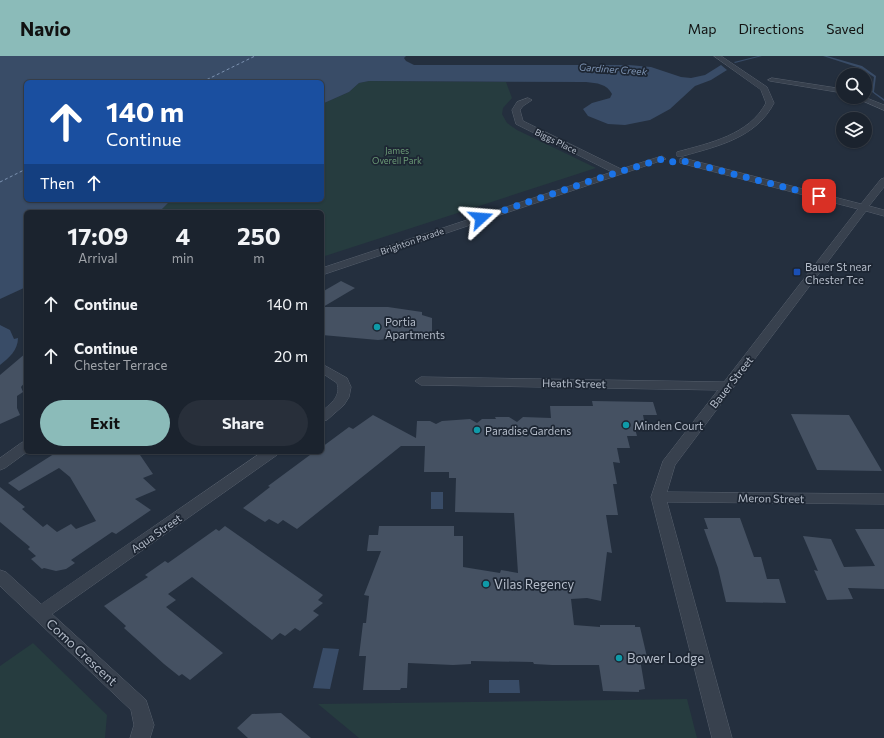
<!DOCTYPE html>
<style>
:root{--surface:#1b232e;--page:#282f3a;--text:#f1f3f6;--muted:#a0a4aa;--line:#39404a;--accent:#8bbbb9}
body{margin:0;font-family:Commissioner,sans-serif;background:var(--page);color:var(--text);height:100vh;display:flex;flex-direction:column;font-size:15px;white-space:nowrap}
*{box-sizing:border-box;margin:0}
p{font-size:13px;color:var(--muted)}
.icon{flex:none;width:22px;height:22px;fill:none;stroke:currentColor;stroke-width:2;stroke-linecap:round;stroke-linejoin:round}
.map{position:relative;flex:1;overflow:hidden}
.details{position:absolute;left:24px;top:154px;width:300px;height:244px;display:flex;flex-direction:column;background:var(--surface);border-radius:6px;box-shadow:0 1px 3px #0004,0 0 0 1px var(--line)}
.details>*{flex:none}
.hud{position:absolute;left:24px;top:24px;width:300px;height:122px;border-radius:6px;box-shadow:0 1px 3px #0004,0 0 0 1px var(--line);background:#1a4fa0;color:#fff;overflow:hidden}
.tools{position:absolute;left:836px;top:12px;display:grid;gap:8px}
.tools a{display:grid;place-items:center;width:36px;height:36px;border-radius:50%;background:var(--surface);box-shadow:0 1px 3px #0004,0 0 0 1px var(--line);font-size:20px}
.pin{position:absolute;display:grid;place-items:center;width:34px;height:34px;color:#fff;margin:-17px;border-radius:8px;box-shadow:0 2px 6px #0006}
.me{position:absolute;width:44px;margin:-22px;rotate:71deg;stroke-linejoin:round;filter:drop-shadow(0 0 3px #0008)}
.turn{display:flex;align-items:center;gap:14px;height:84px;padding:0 16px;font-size:18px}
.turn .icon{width:52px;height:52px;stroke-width:2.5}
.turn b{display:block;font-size:28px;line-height:34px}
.then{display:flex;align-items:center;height:38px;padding:0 16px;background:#0003;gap:8px;font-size:15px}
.eta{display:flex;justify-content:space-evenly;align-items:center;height:68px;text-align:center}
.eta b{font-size:24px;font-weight:700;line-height:28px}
.action{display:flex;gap:8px;margin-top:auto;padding:8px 16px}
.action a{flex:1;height:46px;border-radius:24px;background:var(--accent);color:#111;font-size:16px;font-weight:700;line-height:46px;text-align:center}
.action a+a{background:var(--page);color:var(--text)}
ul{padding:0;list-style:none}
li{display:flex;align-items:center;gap:12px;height:52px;padding:0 16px}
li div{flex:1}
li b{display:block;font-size:15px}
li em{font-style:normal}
header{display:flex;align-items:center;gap:24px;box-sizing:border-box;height:56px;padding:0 20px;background:var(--accent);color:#111}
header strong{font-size:19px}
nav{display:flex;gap:22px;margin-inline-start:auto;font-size:14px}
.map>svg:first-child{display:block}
.green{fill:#263c3f}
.water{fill:#394c67}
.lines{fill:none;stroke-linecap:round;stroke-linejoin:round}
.stream{fill:#394c67;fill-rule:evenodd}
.ferry{stroke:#7c92b1;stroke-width:1;stroke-dasharray:3 2.5;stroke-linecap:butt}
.building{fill:#455162}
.street-casing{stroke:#565f6c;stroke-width:1}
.street{fill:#38414e;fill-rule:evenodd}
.route{stroke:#1a73e8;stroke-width:7;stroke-dasharray:0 12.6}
.transit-dot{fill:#1a4fb4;stroke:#1d2633;stroke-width:1.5}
.culture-dot{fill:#0f9aa8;stroke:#1d2633;stroke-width:1.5}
.labels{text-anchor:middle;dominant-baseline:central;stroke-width:3.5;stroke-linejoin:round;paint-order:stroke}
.far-street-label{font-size:9px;fill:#b4bcc9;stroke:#1d2633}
.far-park-label{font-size:9px;fill:#6b9a76;stroke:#1d2633}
.far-water-label{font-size:10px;font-style:italic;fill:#7c92b1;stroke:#1d2633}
.poi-label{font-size:11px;fill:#b4bcc9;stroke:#1d2633;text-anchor:start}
.street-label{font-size:11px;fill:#b4bcc9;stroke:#1d2633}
.near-poi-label{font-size:13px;fill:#b4bcc9;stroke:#1d2633;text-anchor:start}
.near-street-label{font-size:13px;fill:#b4bcc9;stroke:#1d2633}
</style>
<header>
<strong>Navio</strong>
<nav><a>Map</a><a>Directions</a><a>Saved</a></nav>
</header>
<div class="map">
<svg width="884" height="682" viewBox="0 0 884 682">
<rect width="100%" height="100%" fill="#242f3e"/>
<path class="green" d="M 369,25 L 506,26 L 512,42 L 503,52 L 502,58 L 507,67 L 517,74 L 596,112 L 322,201 L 322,156 L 159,156 L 171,144 L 322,144 L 322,48 L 349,36 L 359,27 Z
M 33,587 L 107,659 L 105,682 L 0,682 L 0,610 Z
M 687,643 L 697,682 L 359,682 L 318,648 Z"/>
<path class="water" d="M 0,0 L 406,0 L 404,2 L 406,5 L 414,9 L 629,9 L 651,11 L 681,21 L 691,22 L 705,19 L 721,9 L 727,14 L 711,24 L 695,30 L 670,53 L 650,64 L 625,69 L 608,68 L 588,60 L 583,53 L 592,47 L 610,42 L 612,38 C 607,28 597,27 586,26 L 369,25 L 359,27 L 349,36 L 322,48 L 322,26 L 26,26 L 26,144 L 171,144 L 159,156 L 26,156 L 26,231 L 0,243 Z
M 0,269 L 10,274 L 14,283 L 18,282 C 18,294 9,302 0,309 Z
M 431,436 L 443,436 L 443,453 L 431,453 Z
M 323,592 L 339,593 L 330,633 L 313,632 Z
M 489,624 L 519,624 L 520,637 L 489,637 Z"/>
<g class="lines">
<path class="stream" d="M 758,0 L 762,0 L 735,7 L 734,6 Z
M 823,0 L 827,0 L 862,10 L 876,20 L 874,36 L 884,43 L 884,45 L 872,36 L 874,21 L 860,12 Z"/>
<path class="ferry" d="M 202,26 L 255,0
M 0,126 L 26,113"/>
</g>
<path class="building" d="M 341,225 L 355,232 L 323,251 L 388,251 L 422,256 L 422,259 L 432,262 L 432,276 L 406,281 L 378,284 L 322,279 L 322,236 Z
M 26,297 L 26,325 L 21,331 L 23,336 L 17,340 L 17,352 L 20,359 L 0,368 L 0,319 Z
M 592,345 L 653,346 L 657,359 L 643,359 L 645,369 L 634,369 L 637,380 L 627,380 L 630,392 L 617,392 L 620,407 L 613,406 L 617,428 L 613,428 L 618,459 L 606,459 L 612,497 L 607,496 L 601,545 L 587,542 L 571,543 L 574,569 L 600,571 L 600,569 L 635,569 L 635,571 L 640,571 L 647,601 L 641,601 L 640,603 L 645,633 L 639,634 L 639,636 L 603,635 L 599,609 L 552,609 L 534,608 L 533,606 L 471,605 L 471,608 L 453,609 L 408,607 L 407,632 L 401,632 L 400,634 L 363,634 L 366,600 L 359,600 L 363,567 L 366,567 L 369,540 L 364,539 L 381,495 L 367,495 L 369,479 L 378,479 L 379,470 L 454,470 L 454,480 L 463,480 L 463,511 L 500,517 L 501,514 L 518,517 L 514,457 L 455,456 L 456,422 L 449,422 L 449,416 L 424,416 L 425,390 L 401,390 L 297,473 L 283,464 L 278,468 L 269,463 L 265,466 L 243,452 L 270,431 L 268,430 L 314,396 L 322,396 L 322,391 L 349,371 L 353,373 L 373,359 L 416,382 L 417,365 L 430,365 L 436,368 L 442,365 L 470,363 L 477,367 L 482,363 L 496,363 L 495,361 L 509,361 L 517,366 L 523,361 L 551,362 L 550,350 L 593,350 Z
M 791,358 L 849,359 L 882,415 L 817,414 Z
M 57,396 L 138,396 L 153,418 L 143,422 L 156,434 L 135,443 L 151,454 L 116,478 L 112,476 L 71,504 L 75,507 L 66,513 L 56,515 L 44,512 L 42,513 L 31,503 L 36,500 L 28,493 L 30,491 L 0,466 L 0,431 L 25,451 L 22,453 L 43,471 L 47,468 L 57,476 L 71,468 L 76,473 L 96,465 L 70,421 L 59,412 L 19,435 L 8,427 Z
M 704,462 L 740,462 L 754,501 L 761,501 L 767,523 L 779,523 L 786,547 L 726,546 L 718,512 L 704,473 L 708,473 Z
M 225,470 L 323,539 L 318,544 L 323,547 L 313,555 L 319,559 L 300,575 L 295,572 L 285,580 L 280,577 L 272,584 L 192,521 L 168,538 L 176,544 L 166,551 L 223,597 L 190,624 L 182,618 L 179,620 L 164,608 L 124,572 L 126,570 L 104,550 L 148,521 L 145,519 L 165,505 L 168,507 L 216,473 L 219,475 Z
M 855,473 L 884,473 L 884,533 L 848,532 L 853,543 L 827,544 L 814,514 L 818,515 L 803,480 L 831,483 L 844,511 L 875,510 Z
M 281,657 L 311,682 L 248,682 L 237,672 L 252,658 Z"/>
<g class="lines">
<defs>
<path id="street" d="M 714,0 L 721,0 L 767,31 L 774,47 C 756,82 718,90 683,100 L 677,100 L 677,96 C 710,87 749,79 766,47 L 761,34 Z
M 772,22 L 843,33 L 843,37 L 770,25 L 768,24 Z
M 854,41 L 864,41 L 884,49 L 884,54 Z
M 528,42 L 532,44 L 523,50 L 520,54 L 523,65 L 621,113 L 662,100 L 666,103 L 322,219 L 322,212 L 612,116 L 516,68 L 512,54 L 517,46 Z
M 683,102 L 861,148 L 881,123 L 884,122 L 884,131 L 869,150 L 884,154 L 884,160 L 866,155 L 675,409 L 667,436 L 884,438 L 884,448 L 667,446 L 732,682 L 712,682 L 651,441 L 663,405 L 718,334 L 421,329 L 415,325 L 421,321 L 724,326 L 858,153 L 680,107 L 680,103 Z
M 322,308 L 347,322 L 351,331 L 349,341 L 344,349 L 327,364 L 322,365 L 322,355 C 332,347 341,340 337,327 L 322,317 Z
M 26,385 L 27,396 L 5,412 L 0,414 L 0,402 L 21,387 Z
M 262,396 L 279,396 L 277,399 L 52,558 L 146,644 L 154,669 L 150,682 L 130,682 L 134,669 L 131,654 L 0,530 L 0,514 L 6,516 L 41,548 Z"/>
</defs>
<use href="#street" class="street-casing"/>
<use href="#street" class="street"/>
</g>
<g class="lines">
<path class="route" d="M 481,162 L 596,123 L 662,103 L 671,106 L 683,105 L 819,140"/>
</g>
<rect class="transit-dot" x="793" y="212" width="8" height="8" rx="2"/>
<g class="culture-dot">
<circle cx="377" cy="271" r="4"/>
<circle cx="626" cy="369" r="4"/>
<circle cx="477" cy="374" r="4"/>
<circle cx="486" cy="528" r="4"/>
<circle cx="619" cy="602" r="4"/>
</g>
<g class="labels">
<g class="far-street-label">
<text transform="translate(556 85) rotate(26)">Biggs Place</text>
<text transform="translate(412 185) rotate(-19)">Brighton Parade</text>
</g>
<g class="far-park-label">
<text x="397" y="94">James<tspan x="397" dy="10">Overell Park</tspan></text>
</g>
<g class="far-water-label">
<text transform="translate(613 13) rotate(4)">Gardiner Creek</text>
</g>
<g class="poi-label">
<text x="805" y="210">Bauer St near<tspan x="805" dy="13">Chester Tce</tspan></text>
<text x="385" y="265">Portia<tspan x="385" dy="13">Apartments</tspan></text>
<text x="634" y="369">Minden Court</text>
<text x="485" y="374">Paradise Gardens</text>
</g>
<g class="street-label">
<text transform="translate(731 326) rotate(-52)">Bauer Street</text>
<text transform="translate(574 327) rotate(1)">Heath Street</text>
<text transform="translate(771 442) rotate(1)">Meron Street</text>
<text transform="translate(156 477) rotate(-35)">Aqua Street</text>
</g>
<g class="near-poi-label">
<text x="494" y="528">Vilas Regency</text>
<text x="627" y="602">Bower Lodge</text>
</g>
<g class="near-street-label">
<text transform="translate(82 596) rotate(43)">Como Crescent</text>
</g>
</g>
</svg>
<div class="tools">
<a><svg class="icon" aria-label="search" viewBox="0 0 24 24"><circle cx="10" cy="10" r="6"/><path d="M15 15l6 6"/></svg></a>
<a><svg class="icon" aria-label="layers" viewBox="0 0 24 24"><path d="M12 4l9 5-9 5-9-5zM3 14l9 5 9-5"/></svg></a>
</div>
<div class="pin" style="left:819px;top:140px;background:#d93025"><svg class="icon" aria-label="arrive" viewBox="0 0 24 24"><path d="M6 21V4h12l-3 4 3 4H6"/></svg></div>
<svg class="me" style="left:481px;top:162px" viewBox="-20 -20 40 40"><path d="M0-17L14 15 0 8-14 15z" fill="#1a73e8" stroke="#fff" stroke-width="4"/></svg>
<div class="hud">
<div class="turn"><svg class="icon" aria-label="ahead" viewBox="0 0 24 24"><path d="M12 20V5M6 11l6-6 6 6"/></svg><div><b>140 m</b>Continue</div></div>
<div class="then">Then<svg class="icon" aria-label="ahead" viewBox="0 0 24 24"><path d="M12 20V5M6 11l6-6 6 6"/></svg></div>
</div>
<section class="details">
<div class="eta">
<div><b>17:09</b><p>Arrival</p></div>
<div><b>4</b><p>min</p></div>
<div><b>250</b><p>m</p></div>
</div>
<ul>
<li><svg class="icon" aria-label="ahead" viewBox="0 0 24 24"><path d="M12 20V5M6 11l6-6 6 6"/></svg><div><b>Continue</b></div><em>140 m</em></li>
<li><svg class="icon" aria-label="ahead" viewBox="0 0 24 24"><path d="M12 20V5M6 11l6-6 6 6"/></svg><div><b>Continue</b><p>Chester Terrace</p></div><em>20 m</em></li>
</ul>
<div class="action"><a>Exit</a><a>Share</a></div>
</section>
</div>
